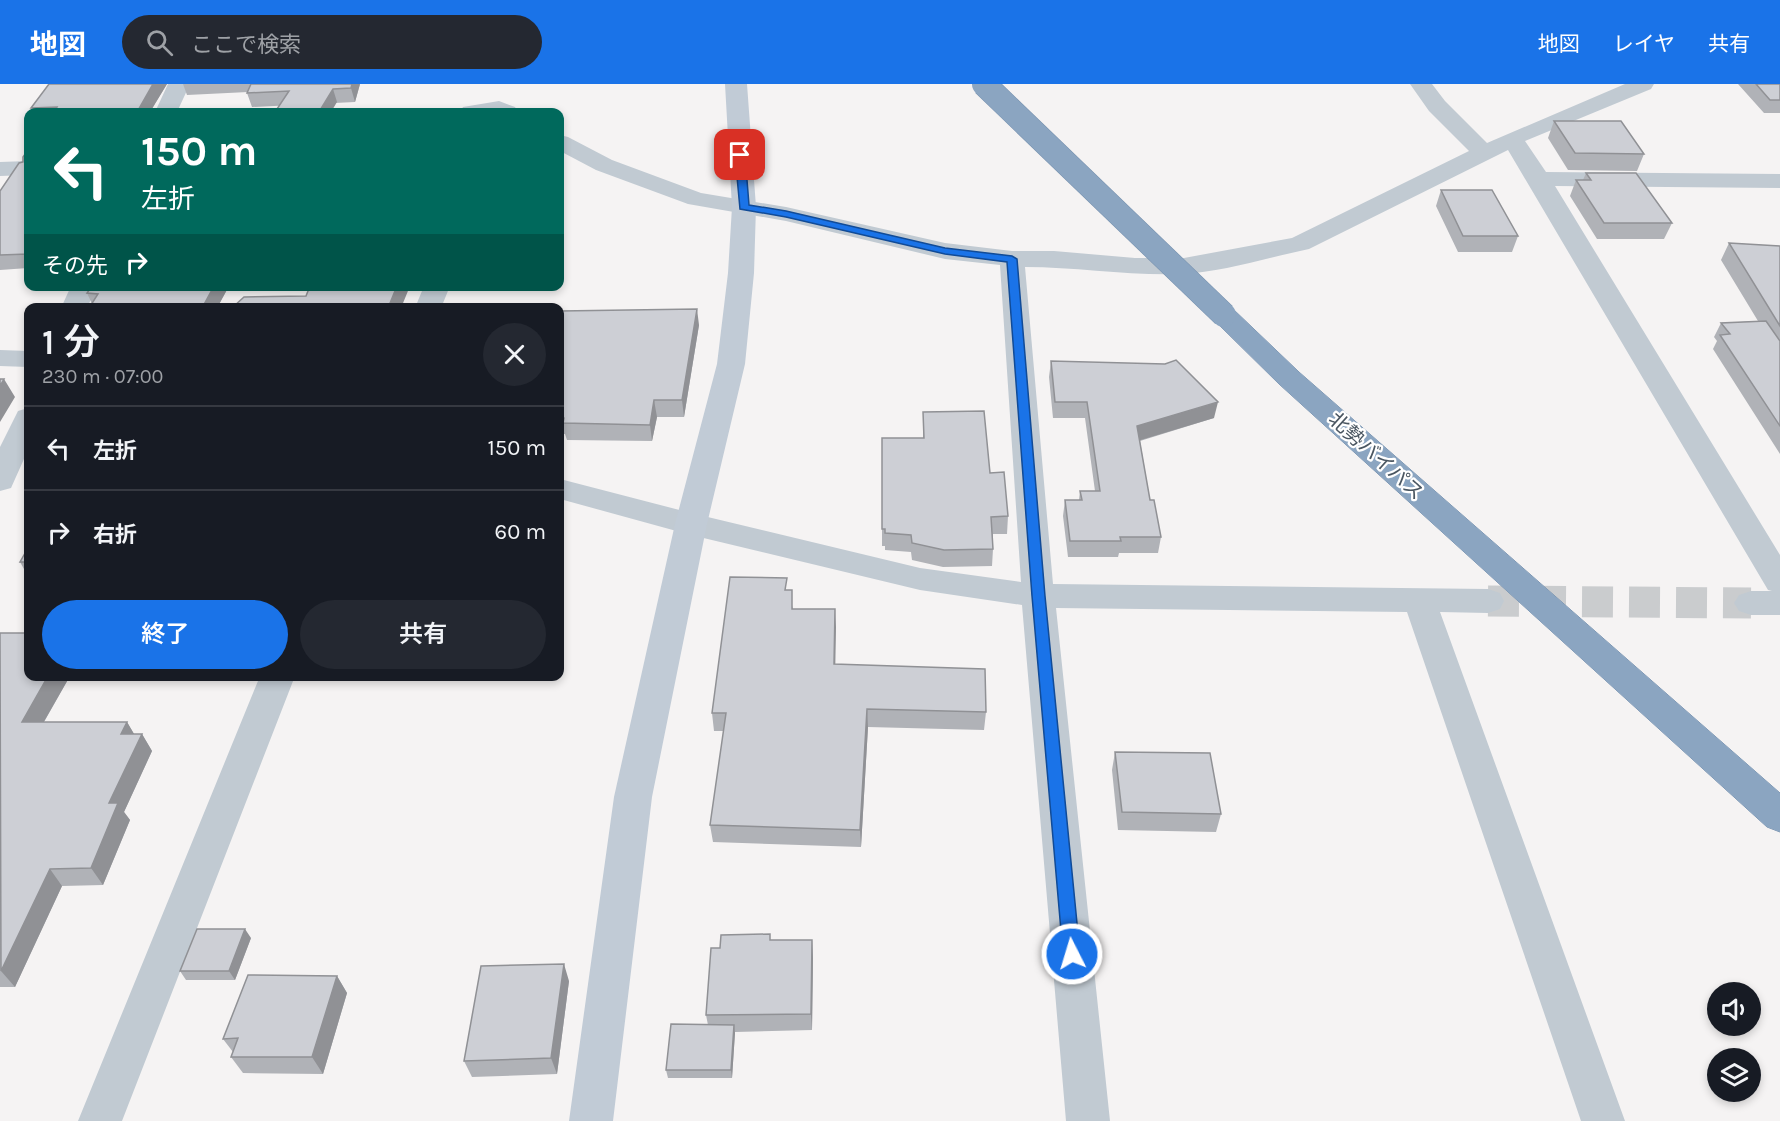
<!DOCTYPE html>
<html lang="ja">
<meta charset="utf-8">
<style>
:root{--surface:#171b24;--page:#242831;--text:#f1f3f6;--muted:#9ea1a6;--line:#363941;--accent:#1a73e8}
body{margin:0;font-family:Karla,"Noto Sans JP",sans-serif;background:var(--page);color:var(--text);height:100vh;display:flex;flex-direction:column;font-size:22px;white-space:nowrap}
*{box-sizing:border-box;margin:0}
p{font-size:20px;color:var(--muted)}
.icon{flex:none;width:33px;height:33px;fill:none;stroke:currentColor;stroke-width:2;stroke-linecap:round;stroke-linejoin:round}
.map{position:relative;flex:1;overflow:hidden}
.side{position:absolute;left:24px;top:219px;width:540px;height:378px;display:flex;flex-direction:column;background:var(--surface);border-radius:12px;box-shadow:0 3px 9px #0003}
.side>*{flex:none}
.top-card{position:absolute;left:24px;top:24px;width:540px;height:183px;border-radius:12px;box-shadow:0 3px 9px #0003;background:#00695c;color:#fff;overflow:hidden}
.fabs{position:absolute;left:1707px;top:898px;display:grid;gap:12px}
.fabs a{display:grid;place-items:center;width:54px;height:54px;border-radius:50%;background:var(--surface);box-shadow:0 3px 9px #0003;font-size:30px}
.pin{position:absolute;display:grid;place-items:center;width:51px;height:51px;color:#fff;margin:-26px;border-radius:12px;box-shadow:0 3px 9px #0006}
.me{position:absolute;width:66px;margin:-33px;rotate:355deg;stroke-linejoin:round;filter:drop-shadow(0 0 4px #0008)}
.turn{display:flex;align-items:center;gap:21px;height:126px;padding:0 18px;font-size:27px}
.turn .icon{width:78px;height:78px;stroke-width:2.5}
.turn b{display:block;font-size:42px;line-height:51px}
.then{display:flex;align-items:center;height:57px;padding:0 18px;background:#0003;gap:12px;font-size:22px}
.round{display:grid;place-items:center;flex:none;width:63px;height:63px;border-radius:32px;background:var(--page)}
.summary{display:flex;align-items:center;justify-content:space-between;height:102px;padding:0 18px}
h1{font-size:36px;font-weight:600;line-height:45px}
.primary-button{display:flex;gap:12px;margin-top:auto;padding:12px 18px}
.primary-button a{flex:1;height:69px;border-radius:36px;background:var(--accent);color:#fff;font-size:24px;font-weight:600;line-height:69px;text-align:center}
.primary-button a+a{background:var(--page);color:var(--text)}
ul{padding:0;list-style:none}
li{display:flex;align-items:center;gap:18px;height:84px;padding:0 18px;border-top:2px solid var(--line)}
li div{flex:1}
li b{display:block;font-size:22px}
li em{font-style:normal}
header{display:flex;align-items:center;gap:36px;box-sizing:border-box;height:84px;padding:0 30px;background:var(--accent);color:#fff}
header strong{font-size:28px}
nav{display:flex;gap:33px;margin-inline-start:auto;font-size:21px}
.search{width:420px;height:54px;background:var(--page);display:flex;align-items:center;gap:15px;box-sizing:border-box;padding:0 21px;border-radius:33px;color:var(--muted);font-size:22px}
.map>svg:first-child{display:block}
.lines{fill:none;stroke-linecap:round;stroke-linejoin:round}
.street-tunnel{stroke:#caccce;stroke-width:31;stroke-dasharray:31 16;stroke-linecap:butt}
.highway-casing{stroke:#7690ad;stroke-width:1}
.street{fill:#c1cad2;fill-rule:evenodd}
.secondary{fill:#c1cbd6;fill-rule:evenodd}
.highway{fill:#8ba5c1;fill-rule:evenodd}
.highway-bridge-casing{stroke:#7690ad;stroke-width:25;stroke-linecap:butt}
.highway-bridge{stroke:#8ba5c1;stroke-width:24}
.wall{fill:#b0b2b7}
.shaded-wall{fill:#909195}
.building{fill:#cdcfd5;stroke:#909195;stroke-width:1.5}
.route{fill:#1a73e8;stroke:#114b97;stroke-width:1.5}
.labels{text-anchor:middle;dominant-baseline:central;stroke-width:4.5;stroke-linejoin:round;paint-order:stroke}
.street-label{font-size:20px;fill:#4a5661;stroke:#fff}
</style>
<header>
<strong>地図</strong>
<div class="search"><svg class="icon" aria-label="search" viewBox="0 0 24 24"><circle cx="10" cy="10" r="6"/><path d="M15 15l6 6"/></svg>ここで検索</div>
<nav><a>地図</a><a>レイヤ</a><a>共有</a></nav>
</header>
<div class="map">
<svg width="1780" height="1037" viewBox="0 0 1780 1037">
<rect width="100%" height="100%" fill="#f5f3f3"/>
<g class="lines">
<path class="street-tunnel" d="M 1488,517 L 1751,519"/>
<defs>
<path id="highway" d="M 1224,223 L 1233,225 L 1299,288 L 1780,709 L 1780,748 L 1767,743 L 1279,300 L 1215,237 L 1211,231 L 1215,225 Z"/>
</defs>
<use href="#highway" class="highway-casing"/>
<path class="street" d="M 168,0 L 190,0 L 177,28 L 155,28 Z
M 1410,0 L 1432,0 L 1445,17 L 1487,59 L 1625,0 L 1654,0 L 1651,5 L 1525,57 L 1546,88 L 1780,90 L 1780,104 L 1555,102 L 1780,471 L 1780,531 L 1751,531 L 1739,527 L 1734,519 L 1739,511 L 1751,507 L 1772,507 L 1768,506 L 1508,66 L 1309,165 L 1300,167 C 1262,175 1221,188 1182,190 C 1130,192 1078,183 1025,183 L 1053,500 L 1488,505 L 1500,509 L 1504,517 L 1500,525 L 1488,529 L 1440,528 L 1625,1037 L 1581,1037 L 1407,528 L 1056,524 L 1110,1037 L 1066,1037 L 1022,521 L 920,506 L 691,451 L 560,415 L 560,395 L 691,429 L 920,484 L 1021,498 L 1000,181 L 945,175 L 786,137 L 688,120 L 596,86 L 560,67 L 560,51 L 568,53 L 612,76 L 701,109 L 786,123 L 945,159 L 1012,167 L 1054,167 L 1135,174 L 1184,174 L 1292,154 L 1469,67 L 1429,27 Z
M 499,17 L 515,23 L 518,28 L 460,28 L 463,23 Z
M 28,77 L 28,91 L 0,92 L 0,78 Z
M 71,202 L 97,202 L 87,224 L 61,224 Z
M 424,202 L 450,202 L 441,224 L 415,224 Z
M 0,266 L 28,267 L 28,283 L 0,282 Z
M 28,324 L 28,366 L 11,404 L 0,407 L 0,363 L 18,327 Z
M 260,592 L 295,592 L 122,1037 L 78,1037 Z"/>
<path class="secondary" d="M 725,0 L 747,0 L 756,123 L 754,189 L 745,280 L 707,440 L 652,713 L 613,1037 L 569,1037 L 614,713 L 675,440 L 717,280 L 728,189 L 732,123 Z"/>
<use href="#highway" class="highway"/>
<defs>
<path id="highway-bridge" d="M 984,0 L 1224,231"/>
</defs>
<use href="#highway-bridge" class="highway-bridge-casing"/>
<use href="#highway-bridge" class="highway-bridge"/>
</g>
<path class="wall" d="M 49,0 L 167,0 L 150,28 L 33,28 L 31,24 Z
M 183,0 L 360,0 L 355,18 L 252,23 L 247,9 L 248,8 L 187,11 Z
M 1738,0 L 1780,0 L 1780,29 L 1764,29 Z
M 1554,37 L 1644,70 L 1637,87 L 1568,86 L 1548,54 Z
M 28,66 L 28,184 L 0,186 L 0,107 L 23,78 Z
M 1586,89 L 1672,139 L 1664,155 L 1597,155 L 1570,112 L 1576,96 L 1583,96 Z
M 1441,106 L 1518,152 L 1512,168 L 1458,168 L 1436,122 Z
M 1729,159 L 1780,162 L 1780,370 L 1713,265 L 1717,257 L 1714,253 L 1721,239 L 1758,237 L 1721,176 Z
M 92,202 L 229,202 L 217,224 L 89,224 L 92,220 L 87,209 Z
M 560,227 L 699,241 L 684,333 L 657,333 L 652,357 L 567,356 L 565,350 L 560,350 Z
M 1051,277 L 1214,334 L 1140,357 L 1150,416 L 1161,453 L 1158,469 L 1119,469 L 1118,473 L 1068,473 L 1063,432 L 1065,416 L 1079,416 L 1080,407 L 1095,407 L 1085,334 L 1053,334 L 1049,293 Z
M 923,328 L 990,389 L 1008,432 L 1007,450 L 993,450 L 993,465 L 992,482 L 943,483 L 912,476 L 911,468 L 885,466 L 885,462 L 882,462 L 882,354 L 923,354 Z
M 28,464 L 28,492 L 20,478 Z
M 788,506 L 793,525 L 835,525 L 835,580 L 986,628 L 984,646 L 868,643 L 861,763 L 713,758 L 710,741 L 724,647 L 714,647 L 712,629 Z
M 0,549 L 28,592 L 70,592 L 44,638 L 127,638 L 134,650 L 142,650 L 152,667 L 124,728 L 130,736 L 103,801 L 62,802 L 15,903 L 0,903 Z
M 1115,668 L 1221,730 L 1216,748 L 1118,746 L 1112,686 Z
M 251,854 L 235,896 L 186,896 L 180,887 Z
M 771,856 L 812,856 L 813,874 L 812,946 L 735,948 L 732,994 L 668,994 L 666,986 L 708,941 L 706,931 L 720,864 Z
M 337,892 L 347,909 L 323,990 L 243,989 L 231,973 L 233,968 L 223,955 Z
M 569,897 L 557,990 L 472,993 L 464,977 Z"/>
<path class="shaded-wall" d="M 153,0 L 167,0 L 150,28 L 137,28 Z
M 352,0 L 360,0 L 355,18 L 351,4 Z
M 333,5 L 337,18 L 331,28 L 319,28 Z
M 214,202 L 229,202 L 217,224 L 202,224 Z
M 397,202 L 410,202 L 401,224 L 388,224 Z
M 697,225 L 699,241 L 684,333 L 682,316 Z
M 4,295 L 15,313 L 0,338 L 0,302 Z
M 654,316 L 657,333 L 652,357 L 650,341 Z
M 1218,318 L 1214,334 L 1134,358 L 1137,342 Z
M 835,525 L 836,543 L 835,598 L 834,580 Z
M 48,592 L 70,592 L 34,655 L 22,638 Z
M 867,625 L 868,643 L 861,763 L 860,746 Z
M 127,638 L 137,655 L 121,650 Z
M 142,650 L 152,667 L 124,728 L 130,736 L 103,801 L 91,784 L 109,719 Z
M 50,785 L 62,802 L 15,903 L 1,887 Z
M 245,845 L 251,854 L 235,896 L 229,887 Z
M 812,856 L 813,874 L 812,946 L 811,930 Z
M 564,880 L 569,897 L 557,990 L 551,974 Z
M 337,892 L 347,909 L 323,990 L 312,973 Z
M 734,941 L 735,949 L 732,994 L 731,986 Z"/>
<path class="building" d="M 49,0 L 153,0 L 137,28 L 54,28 L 57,23 L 31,24 Z
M 251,0 L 352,0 L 351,4 L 333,5 L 319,28 L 275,28 L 289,7 L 247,9 Z
M 1756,0 L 1780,0 L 1780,16 L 1770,16 Z
M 1554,37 L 1621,37 L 1644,70 L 1575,69 Z
M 28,66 L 28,170 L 0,171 L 0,107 L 19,79 L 23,78 L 23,73 Z
M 1586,89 L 1636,89 L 1672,139 L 1604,139 L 1576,96 L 1591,96 Z
M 1441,106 L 1492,106 L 1518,152 L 1463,152 Z
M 1729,159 L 1780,162 L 1780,242 Z
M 92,202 L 214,202 L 202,224 L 89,224 L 98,210 L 87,209 Z
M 310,202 L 397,202 L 388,224 L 232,224 L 244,213 L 306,212 Z
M 697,225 L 682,316 L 654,316 L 650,341 L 563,339 L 564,334 L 560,333 L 560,227 Z
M 1766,237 L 1780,257 L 1780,342 L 1720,251 L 1730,250 L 1721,239 Z
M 1176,276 L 1218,318 L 1137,342 L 1150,416 L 1154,416 L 1161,453 L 1120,453 L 1121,457 L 1070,457 L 1065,416 L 1082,416 L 1080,407 L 1100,407 L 1087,318 L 1055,318 L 1051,277 L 1165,280 Z
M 0,295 L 4,295 L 0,302 Z
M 984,327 L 990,389 L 1004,388 L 1008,432 L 991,433 L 993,465 L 944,466 L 912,459 L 911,451 L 885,449 L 885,445 L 882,445 L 882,354 L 924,354 L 923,328 Z
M 28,464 L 28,478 L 20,478 Z
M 730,493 L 787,494 L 785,506 L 792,506 L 792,525 L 835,525 L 834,580 L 985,585 L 986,628 L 867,625 L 860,746 L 710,741 L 726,629 L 712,629 Z
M 0,549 L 28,549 L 28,592 L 48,592 L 22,638 L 127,638 L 121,650 L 142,650 L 109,719 L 118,719 L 91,784 L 50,785 L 1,887 Z
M 1115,668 L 1210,669 L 1221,730 L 1122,728 Z
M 197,845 L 245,845 L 229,887 L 180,887 Z
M 770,850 L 770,856 L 812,856 L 811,930 L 706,931 L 711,864 L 720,864 L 721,851 Z
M 564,880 L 551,974 L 464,977 L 481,882 Z
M 248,891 L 337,892 L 312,973 L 231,973 L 238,954 L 223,955 Z
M 671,940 L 734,941 L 731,986 L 666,986 Z"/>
<path class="route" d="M 740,68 L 745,71 L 749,121 L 786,127 L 945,164 L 1012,172 L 1017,175 L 1045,512 L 1080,870 L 1078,875 L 1072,878 L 1066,875 L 1063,870 L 1032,512 L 1007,178 L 945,170 L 786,133 L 740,125 L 735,71 Z"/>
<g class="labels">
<g class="street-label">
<text transform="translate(1376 372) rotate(42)">北勢バイパス</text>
</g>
</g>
</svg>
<div class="fabs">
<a><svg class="icon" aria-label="sound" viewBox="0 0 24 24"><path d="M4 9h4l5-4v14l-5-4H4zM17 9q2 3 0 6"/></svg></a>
<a><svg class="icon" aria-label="layers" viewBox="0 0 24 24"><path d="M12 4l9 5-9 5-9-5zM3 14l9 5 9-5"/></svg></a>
</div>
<div class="pin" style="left:740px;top:71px;background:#d93025"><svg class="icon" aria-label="arrive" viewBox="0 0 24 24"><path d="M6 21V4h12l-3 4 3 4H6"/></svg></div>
<svg class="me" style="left:1072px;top:870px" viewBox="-20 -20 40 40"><circle r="17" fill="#1a73e8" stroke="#fff" stroke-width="3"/><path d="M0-11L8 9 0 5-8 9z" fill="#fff"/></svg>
<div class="top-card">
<div class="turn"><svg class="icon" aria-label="left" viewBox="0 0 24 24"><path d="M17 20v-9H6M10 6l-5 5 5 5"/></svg><div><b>150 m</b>左折</div></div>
<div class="then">その先<svg class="icon" aria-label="right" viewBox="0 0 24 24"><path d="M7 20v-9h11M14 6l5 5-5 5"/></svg></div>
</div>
<section class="side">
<div class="summary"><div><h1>1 分</h1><p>230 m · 07:00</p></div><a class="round"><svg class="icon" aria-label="close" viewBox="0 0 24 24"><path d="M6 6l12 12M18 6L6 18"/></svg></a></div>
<ul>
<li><svg class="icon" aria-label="left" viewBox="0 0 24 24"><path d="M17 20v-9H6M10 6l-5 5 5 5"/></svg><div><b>左折</b></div><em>150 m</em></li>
<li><svg class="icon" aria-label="right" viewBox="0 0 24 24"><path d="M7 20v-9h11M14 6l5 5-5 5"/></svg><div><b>右折</b></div><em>60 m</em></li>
</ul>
<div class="primary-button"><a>終了</a><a>共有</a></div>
</section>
</div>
